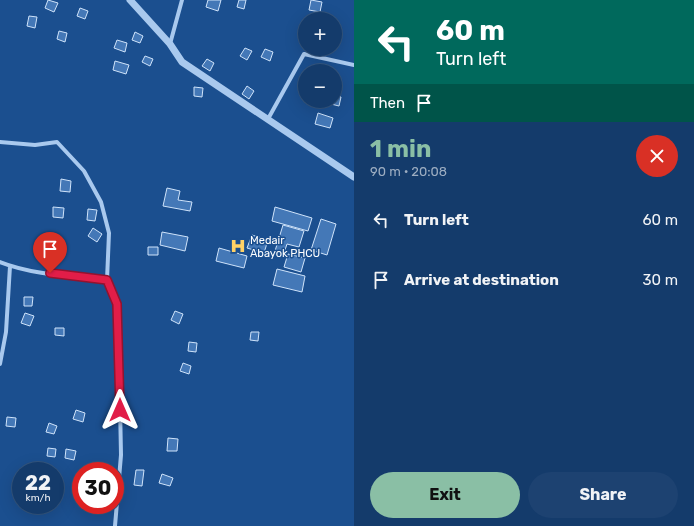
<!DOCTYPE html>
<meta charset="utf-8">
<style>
:root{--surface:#143b6b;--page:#1d4271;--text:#f1f3f6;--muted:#9dadc1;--line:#33557e;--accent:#8abfa5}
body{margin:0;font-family:Rubik,sans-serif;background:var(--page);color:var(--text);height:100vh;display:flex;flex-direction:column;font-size:15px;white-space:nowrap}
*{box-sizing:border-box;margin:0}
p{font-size:13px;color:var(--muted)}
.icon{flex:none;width:22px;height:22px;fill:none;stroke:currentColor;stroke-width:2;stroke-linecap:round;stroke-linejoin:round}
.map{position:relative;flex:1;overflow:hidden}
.side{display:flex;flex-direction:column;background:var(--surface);width:340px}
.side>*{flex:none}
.top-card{background:#00695c;color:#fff;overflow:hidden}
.fabs{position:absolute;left:298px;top:12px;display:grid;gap:8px}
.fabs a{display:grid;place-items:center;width:44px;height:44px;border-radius:50%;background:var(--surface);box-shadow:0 4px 16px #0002,0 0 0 1px var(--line);font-size:20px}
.speed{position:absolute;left:12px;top:462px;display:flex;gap:8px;font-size:20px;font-weight:700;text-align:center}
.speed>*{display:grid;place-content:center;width:52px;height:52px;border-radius:50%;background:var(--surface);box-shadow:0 4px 16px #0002,0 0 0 1px var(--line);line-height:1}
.speed small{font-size:10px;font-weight:400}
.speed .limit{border:6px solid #d22;background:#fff;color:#111}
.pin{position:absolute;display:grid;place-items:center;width:34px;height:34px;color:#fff;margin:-41px -17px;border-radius:50% 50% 50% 0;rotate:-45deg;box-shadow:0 0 4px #0007}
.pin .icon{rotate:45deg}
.me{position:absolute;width:44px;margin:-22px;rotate:0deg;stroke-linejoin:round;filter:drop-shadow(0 0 3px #0008)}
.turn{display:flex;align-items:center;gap:14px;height:84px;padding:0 16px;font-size:18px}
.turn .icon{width:52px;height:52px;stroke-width:2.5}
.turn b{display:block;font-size:28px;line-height:34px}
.then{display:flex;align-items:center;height:38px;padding:0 16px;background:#0003;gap:8px;font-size:15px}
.round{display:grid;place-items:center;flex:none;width:42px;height:42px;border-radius:21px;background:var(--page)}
.headline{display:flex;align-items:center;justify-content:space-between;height:68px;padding:0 16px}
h1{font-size:24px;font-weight:700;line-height:30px;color:var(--accent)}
.action{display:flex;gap:8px;margin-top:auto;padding:8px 16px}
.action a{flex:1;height:46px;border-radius:24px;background:var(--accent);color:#111;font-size:16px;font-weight:700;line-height:46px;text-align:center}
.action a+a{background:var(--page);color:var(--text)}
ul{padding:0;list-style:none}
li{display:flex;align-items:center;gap:12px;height:60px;padding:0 16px}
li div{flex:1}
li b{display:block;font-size:15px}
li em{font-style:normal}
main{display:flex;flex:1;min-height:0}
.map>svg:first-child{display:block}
.building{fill:#4478b7;stroke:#cfe3fa}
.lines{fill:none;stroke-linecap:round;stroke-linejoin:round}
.minor{stroke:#a9c9ee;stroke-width:4}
.tertiary{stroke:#a9c9ee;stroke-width:7}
.route-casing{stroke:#92132f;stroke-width:10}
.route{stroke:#e11d48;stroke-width:7}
.labels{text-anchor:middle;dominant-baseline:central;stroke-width:3;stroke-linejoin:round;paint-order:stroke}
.poi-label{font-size:11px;fill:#fff;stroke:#1b4f8f;text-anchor:start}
</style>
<main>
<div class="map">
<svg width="354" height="526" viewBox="0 0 354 526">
<rect width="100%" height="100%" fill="#1b4f8f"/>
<path class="building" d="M 48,0 L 58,3 L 54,12 L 45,8 Z
M 208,0 L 221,0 L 218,11 L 206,7 Z
M 239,0 L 246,0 L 244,9 L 237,7 Z
M 311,0 L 322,2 L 320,12 L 309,10 Z
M 80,8 L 88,11 L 85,19 L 77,16 Z
M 29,16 L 37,17 L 35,28 L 27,26 Z
M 59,31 L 67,33 L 65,42 L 57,39 Z
M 135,32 L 143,36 L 140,43 L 132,40 Z
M 117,40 L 127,43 L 125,52 L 114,48 Z
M 245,48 L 252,51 L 247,60 L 240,56 Z
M 265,49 L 273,52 L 270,61 L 261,57 Z
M 145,56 L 153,59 L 150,66 L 142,62 Z
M 207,59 L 214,63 L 210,71 L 202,66 Z
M 115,61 L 129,65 L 126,74 L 113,70 Z
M 247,86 L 254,91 L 249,99 L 242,94 Z
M 194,87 L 203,88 L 202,97 L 194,96 Z
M 335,95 L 341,97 L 339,106 L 331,104 L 332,101 L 335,101 Z
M 318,113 L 333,118 L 330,128 L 315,124 Z
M 61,179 L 71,181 L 70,192 L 60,191 Z
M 167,188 L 180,191 L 178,200 L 192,202 L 190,211 L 163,206 Z
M 53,207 L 64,208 L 63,218 L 53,217 Z
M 275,207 L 312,218 L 308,231 L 272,221 Z
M 88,209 L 97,210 L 95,221 L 87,220 Z
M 321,219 L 336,224 L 327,255 L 311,250 Z
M 283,225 L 304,231 L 299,247 L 287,244 L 284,253 L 275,251 Z
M 93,228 L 102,234 L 97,242 L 88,236 Z
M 162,232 L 188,237 L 185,251 L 160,245 Z
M 252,235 L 268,240 L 264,253 L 247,248 Z
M 148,247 L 158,247 L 158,255 L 148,255 Z
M 219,248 L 247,256 L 244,268 L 216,261 Z
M 288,254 L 305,258 L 301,272 L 284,267 Z
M 277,269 L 305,276 L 302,292 L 273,285 Z
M 24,297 L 33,297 L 32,306 L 24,306 Z
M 175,311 L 183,314 L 179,324 L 171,320 Z
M 25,313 L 34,316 L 30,326 L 21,323 Z
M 55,328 L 64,328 L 64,336 L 55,335 Z
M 251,332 L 259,332 L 258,341 L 250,340 Z
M 189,342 L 197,343 L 196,352 L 188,351 Z
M 183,363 L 191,366 L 189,374 L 180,371 Z
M 76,410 L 85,413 L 83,422 L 73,419 Z
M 7,417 L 16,418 L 15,427 L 6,426 Z
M 49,423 L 57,426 L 54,434 L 46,432 Z
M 168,438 L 178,439 L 177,451 L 167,451 Z
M 48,448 L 56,449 L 55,457 L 47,456 Z
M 66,449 L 76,451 L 74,460 L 65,458 Z
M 136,470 L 144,470 L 142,486 L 134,485 Z
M 162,474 L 173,478 L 170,486 L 159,483 Z"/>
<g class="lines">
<path class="minor" d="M 170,44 L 182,0
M 268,119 L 304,54 L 354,65
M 0,142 L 35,145 L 57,142 L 84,171 L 101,202 L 109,233 L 107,280 L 117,304 L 119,355 L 121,455 L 115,526
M 0,262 C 33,275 72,276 107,280
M 0,364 L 6,332 L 10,266"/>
<path class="tertiary" d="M 130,0 L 170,44 L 182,62 L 354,177"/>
</g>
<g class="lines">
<defs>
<path id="route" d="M 50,273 L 107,280 L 117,304 L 120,410"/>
</defs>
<use href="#route" class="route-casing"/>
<use href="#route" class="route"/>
</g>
<defs>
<symbol id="hospital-bare" viewBox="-9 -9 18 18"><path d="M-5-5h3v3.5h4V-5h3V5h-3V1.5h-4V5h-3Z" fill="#ffd166" stroke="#1b4f8f" stroke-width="2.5" paint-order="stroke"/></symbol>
</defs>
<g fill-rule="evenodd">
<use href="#hospital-bare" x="227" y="235" width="22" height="22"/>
</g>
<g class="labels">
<g class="poi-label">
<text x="250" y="240">Medair<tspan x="250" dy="13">Abayok PHCU</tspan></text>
</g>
</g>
</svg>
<div class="fabs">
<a>+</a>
<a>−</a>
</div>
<div class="speed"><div>22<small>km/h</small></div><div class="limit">30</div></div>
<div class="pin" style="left:50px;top:273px;background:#d93025"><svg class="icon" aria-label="arrive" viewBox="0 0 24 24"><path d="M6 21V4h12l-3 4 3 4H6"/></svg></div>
<svg class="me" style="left:120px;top:410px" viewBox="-20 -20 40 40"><path d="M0-17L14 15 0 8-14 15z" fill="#e11d48" stroke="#fff" stroke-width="4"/></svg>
</div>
<section class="side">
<div class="top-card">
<div class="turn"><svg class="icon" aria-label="left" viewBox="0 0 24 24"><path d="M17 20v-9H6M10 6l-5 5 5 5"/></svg><div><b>60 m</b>Turn left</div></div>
<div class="then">Then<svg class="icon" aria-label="arrive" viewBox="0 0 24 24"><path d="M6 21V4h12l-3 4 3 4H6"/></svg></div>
</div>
<div class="headline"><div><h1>1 min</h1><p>90 m · 20:08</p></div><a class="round" style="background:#d93025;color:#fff"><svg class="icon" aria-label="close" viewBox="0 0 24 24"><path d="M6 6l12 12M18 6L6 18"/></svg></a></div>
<ul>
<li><svg class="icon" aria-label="left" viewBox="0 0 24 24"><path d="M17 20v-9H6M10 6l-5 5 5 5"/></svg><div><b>Turn left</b></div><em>60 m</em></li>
<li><svg class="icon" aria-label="arrive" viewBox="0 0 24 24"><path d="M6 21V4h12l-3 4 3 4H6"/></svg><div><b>Arrive at destination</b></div><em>30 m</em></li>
</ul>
<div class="action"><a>Exit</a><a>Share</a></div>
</section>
</main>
